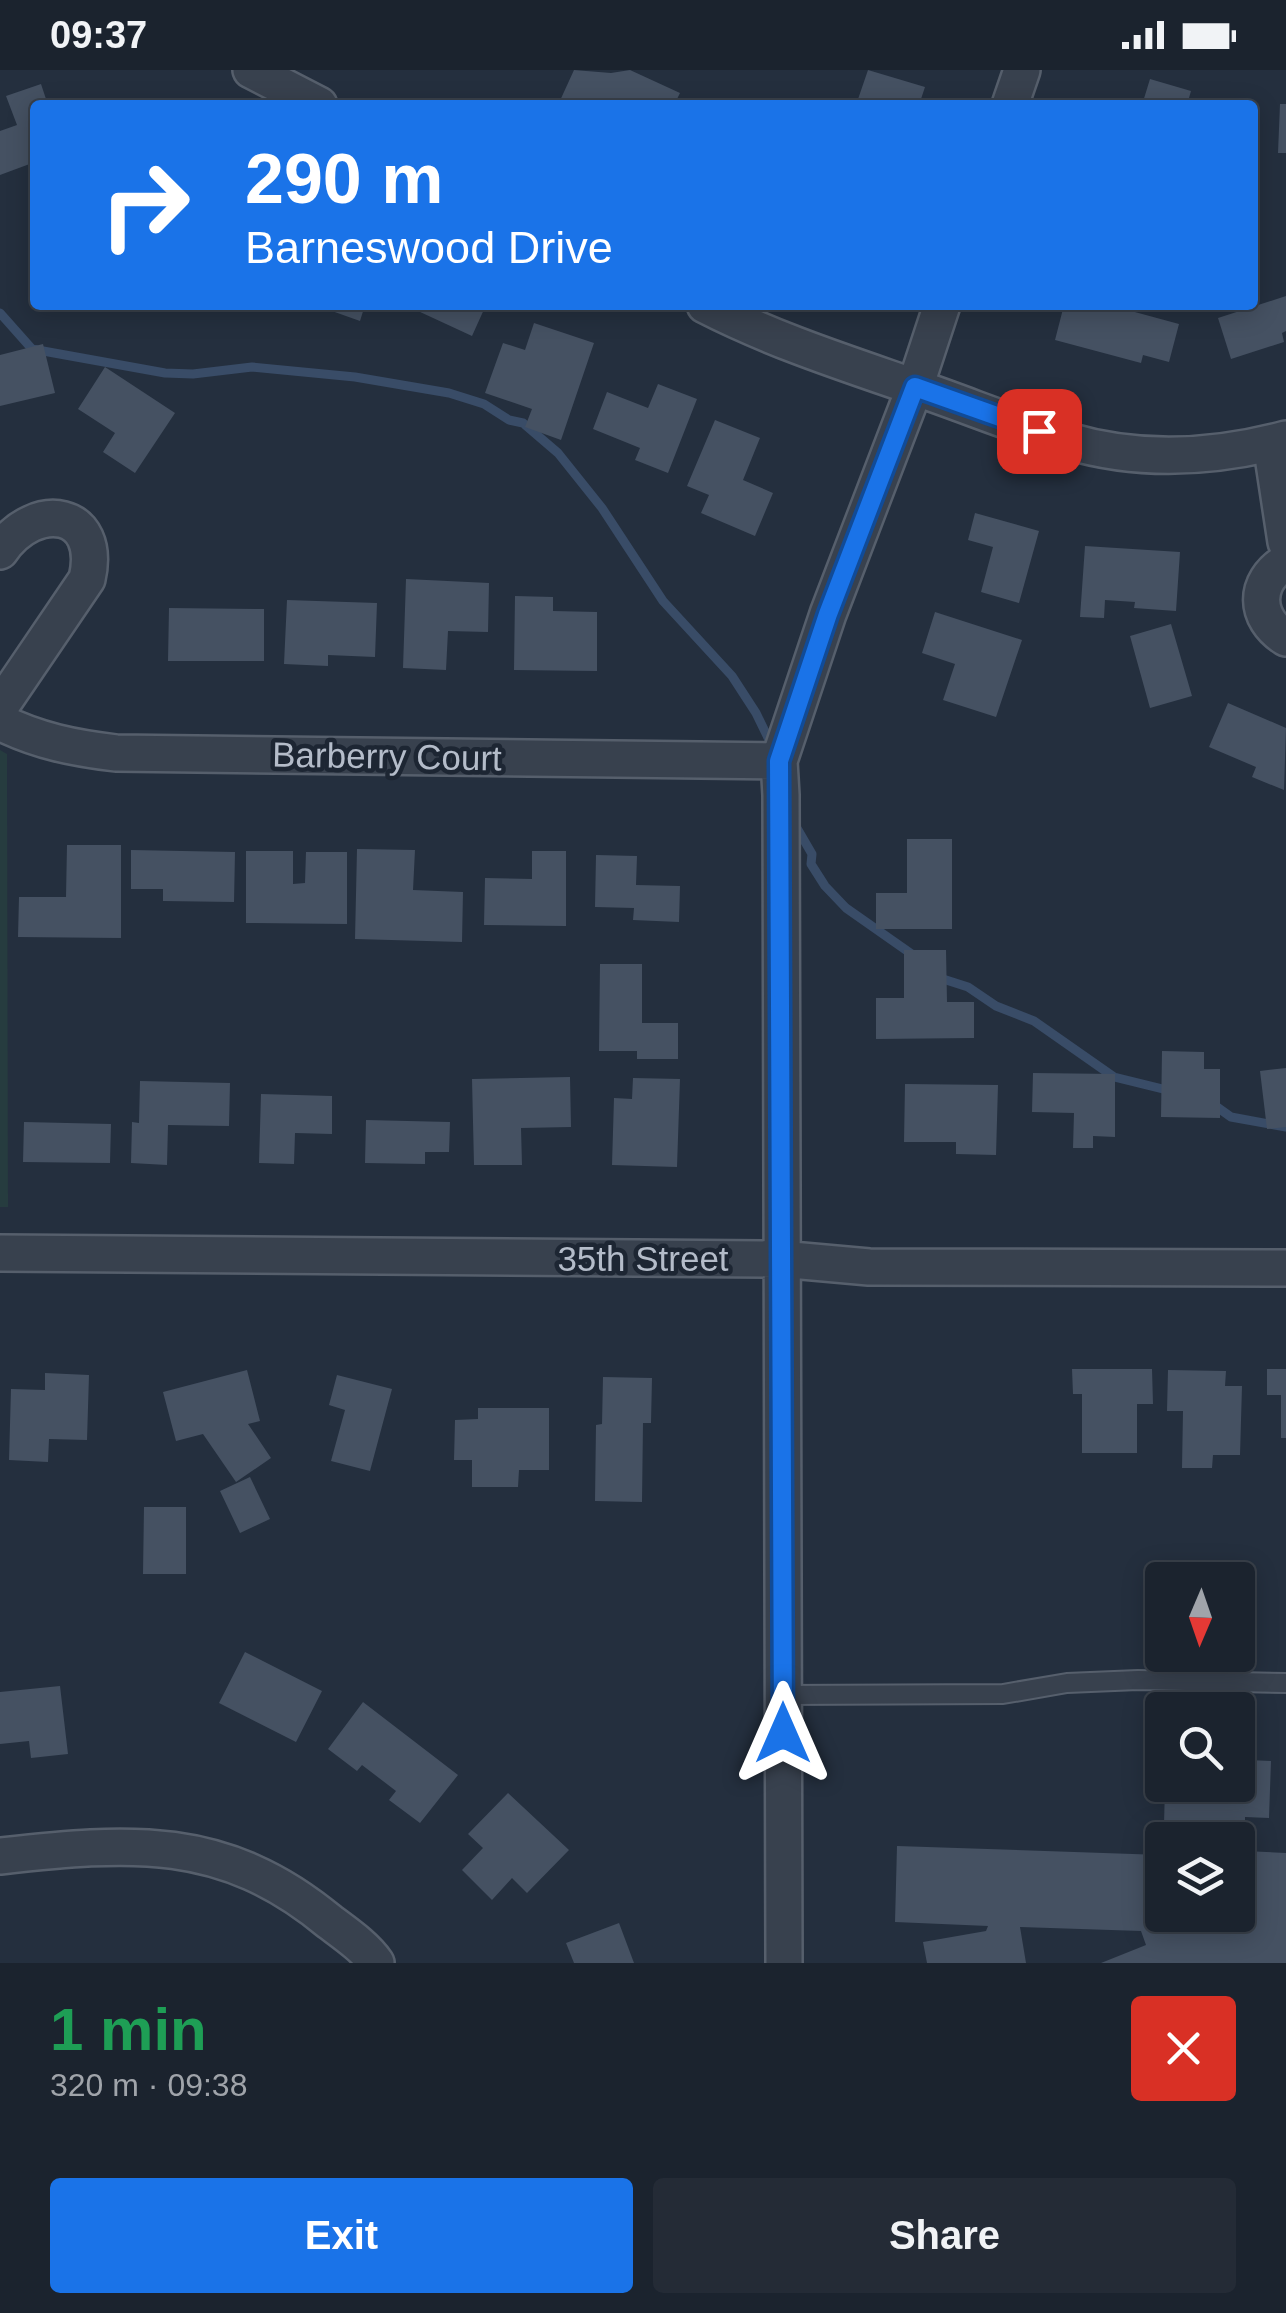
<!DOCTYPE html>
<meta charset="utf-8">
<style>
:root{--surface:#1b232e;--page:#242b36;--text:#f1f3f6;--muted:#a0a4aa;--line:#39404a;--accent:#1a73e8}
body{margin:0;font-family:Helvetica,sans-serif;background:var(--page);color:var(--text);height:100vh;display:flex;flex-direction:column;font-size:38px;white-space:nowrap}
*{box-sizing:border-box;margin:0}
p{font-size:32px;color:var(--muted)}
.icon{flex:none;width:55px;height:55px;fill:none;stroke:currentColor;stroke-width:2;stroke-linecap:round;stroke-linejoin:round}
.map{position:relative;height:1893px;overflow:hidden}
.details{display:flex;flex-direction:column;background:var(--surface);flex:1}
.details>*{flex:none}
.guide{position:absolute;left:30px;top:30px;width:1228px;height:210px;border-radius:10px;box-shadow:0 5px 25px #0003,0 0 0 2px var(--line);background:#1a73e8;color:#fff;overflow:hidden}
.needle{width:65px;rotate:182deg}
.controls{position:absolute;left:1145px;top:1492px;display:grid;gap:20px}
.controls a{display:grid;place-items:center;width:110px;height:110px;border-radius:10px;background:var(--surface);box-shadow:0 5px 25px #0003,0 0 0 2px var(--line);font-size:50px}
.pin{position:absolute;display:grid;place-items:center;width:85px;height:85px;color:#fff;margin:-42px;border-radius:20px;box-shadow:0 5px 15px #0006}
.me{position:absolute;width:110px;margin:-55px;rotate:0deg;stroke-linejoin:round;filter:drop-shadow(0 0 8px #0008)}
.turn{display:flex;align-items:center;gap:35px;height:210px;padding:0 50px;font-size:45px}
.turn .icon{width:130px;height:130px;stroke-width:2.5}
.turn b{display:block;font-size:70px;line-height:85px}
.round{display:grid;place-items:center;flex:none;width:105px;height:105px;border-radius:10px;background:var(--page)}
.summary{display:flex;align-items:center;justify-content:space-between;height:170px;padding:0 50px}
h1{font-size:60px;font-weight:600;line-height:75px;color:#1e9e55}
.button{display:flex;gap:20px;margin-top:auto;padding:20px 50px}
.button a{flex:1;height:115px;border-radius:10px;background:var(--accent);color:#fff;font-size:40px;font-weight:600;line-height:115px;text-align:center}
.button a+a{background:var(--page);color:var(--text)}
.status{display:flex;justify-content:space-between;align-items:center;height:70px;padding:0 50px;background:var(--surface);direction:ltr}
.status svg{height:28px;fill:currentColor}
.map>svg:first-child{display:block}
.green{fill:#263c3f}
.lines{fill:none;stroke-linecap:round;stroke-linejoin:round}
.stream{stroke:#394c67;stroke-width:9}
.building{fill:#455162}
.service-casing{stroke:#565f6c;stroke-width:22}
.minor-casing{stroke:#565f6c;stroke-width:40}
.service{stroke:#38414e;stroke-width:18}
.minor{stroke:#38414e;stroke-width:35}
.route-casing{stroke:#114b97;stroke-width:25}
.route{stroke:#1a73e8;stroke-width:18}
.labels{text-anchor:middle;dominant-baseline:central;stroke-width:9;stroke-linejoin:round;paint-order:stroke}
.street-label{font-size:35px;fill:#b4bcc9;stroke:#1d2633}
</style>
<div class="status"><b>09:37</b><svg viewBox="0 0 49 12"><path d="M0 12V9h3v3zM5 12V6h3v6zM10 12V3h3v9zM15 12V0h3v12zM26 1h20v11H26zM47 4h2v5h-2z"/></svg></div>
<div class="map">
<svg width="1286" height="1893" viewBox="0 0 1286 1893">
<rect width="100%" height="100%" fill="#242f3e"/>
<path class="green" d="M 0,680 L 7,684 L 8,1137 L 0,1137 Z"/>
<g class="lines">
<path class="stream" d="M 0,243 L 32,279 L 165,303 L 193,304 L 252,297 L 355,307 L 449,323 L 484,334 L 509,350 L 523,353 L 558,383 L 602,438 L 663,531 L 732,606 L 756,643 L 773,678
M 794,753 L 812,784 L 811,794 L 825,816 L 846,838 L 913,885
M 938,904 L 943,909 L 968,917 L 996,936 L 1034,951 L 1114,1007 L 1171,1021
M 1210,1032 L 1231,1047 L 1286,1057"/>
</g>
<path class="building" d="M 574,0 L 611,3 L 630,0 L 680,23 L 674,35 L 558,35 Z
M 868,0 L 925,17 L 919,35 L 856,35 Z
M 1150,9 L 1191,21 L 1187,35 L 1142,35 Z
M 41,14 L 48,35 L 35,35 L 35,92 L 0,105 L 0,61 L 17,55 L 6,26 Z
M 1280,34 L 1286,34 L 1286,83 L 1278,83 Z
M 1286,226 L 1286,261 L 1282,263 L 1284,272 L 1231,289 L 1218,248 Z
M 315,235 L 365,235 L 360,251 Z
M 405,235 L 486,235 L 472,266 Z
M 1064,235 L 1109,235 L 1179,254 L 1169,292 L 1143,285 L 1141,293 L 1055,270 Z
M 534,253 L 594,273 L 561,370 L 525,357 L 532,339 L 485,323 L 503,273 L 525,280 Z
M 43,274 L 55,323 L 0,336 L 0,285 Z
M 105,297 L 175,343 L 135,403 L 103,382 L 115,363 L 78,339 Z
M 658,314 L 697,329 L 668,403 L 635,390 L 640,378 L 593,359 L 607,322 L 648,338 Z
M 715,350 L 760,368 L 743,410 L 773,423 L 755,466 L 701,443 L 709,425 L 687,416 Z
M 975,443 L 1039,461 L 1019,533 L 981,522 L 993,477 L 968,470 Z
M 1085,476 L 1180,482 L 1176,541 L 1134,538 L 1135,532 L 1105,530 L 1104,548 L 1080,547 Z
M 406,509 L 489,513 L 488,562 L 448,561 L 446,600 L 403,598 Z
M 515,526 L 553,527 L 553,541 L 597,542 L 597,601 L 514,600 Z
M 287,530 L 377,533 L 375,587 L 328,585 L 328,596 L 284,594 Z
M 169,538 L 264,539 L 264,591 L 168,591 Z
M 935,542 L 1022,570 L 996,647 L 943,630 L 955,594 L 922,583 Z
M 1171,554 L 1192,626 L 1150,638 L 1130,566 Z
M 1228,633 L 1286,658 L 1284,720 L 1252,707 L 1256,697 L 1209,677 Z
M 907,769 L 952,769 L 952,859 L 876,859 L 876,823 L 907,823 Z
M 67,775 L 121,775 L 121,868 L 18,867 L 19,827 L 66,827 Z
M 357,779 L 415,780 L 413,820 L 463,822 L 462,872 L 355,869 Z
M 131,780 L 235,782 L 234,832 L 163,831 L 163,819 L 131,819 Z
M 246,781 L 293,781 L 293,814 L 305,813 L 306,782 L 347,782 L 347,854 L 246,853 Z
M 532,781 L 566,781 L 566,856 L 484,855 L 485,808 L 532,809 Z
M 596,785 L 637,786 L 636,815 L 680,816 L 679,852 L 633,850 L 634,838 L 595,837 Z
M 904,880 L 946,880 L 947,932 L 974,932 L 974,968 L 876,969 L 876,928 L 904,928 Z
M 600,894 L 642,894 L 642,953 L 678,953 L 678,989 L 637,989 L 637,981 L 599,981 Z
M 1162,981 L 1204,982 L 1204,999 L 1220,999 L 1220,1048 L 1161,1047 Z
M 1286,998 L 1286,1057 L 1267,1059 L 1260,1001 Z
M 1033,1003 L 1115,1004 L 1115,1067 L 1093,1066 L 1093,1078 L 1073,1078 L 1074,1043 L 1032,1042 Z
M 570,1007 L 571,1057 L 521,1058 L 522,1095 L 474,1095 L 472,1009 Z
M 633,1008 L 680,1009 L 677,1097 L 612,1095 L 614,1028 L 632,1029 Z
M 140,1011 L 230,1013 L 229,1056 L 168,1055 L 167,1095 L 131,1093 L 132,1052 L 139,1053 Z
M 905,1014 L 998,1015 L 996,1085 L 956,1084 L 956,1072 L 904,1072 Z
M 261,1024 L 332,1026 L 332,1064 L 295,1063 L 294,1094 L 259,1093 Z
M 366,1050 L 450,1052 L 449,1082 L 425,1082 L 425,1094 L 365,1093 Z
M 24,1052 L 111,1054 L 110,1093 L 23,1092 Z
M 1072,1299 L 1152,1299 L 1153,1334 L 1137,1334 L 1137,1383 L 1082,1383 L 1082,1324 L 1073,1324 Z
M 1267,1299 L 1286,1299 L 1286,1368 L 1281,1368 L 1281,1325 L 1267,1325 Z
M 247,1300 L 260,1351 L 248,1354 L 271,1388 L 236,1412 L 203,1364 L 176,1371 L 163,1322 Z
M 1168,1300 L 1226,1301 L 1225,1316 L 1242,1316 L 1240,1385 L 1213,1385 L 1212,1398 L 1182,1398 L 1183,1341 L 1167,1341 Z
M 45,1303 L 89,1305 L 87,1370 L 49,1369 L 48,1392 L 9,1390 L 11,1319 L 45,1320 Z
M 337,1305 L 392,1319 L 370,1401 L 331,1391 L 345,1340 L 329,1335 Z
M 603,1307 L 652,1308 L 651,1353 L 643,1353 L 642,1432 L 595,1431 L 596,1355 L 602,1354 Z
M 478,1338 L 549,1338 L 549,1400 L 519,1400 L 518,1417 L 472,1417 L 472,1390 L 454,1390 L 455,1350 L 478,1349 Z
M 250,1407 L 270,1449 L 240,1463 L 220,1421 Z
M 144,1437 L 186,1437 L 186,1504 L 143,1504 Z
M 245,1582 L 322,1621 L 296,1672 L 219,1633 Z
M 60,1616 L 68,1684 L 31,1688 L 29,1671 L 0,1674 L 0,1622 Z
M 363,1632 L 458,1705 L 420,1753 L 389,1730 L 396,1721 L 362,1695 L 357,1701 L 328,1679 Z
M 1238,1681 L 1248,1682 L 1248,1690 L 1271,1691 L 1269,1748 L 1245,1747 L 1245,1781 L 1286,1783 L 1286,1893 L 1101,1893 L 1146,1875 L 1141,1861 L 1020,1857 L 1026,1893 L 927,1893 L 923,1872 L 986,1861 L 988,1856 L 895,1852 L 897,1776 L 1162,1785 L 1162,1845 L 1238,1845 L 1238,1770 L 1201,1770 L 1202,1756 L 1164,1755 L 1165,1715 L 1238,1715 Z
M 508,1723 L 569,1780 L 527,1823 L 512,1808 L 492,1830 L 462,1800 L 483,1778 L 468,1764 Z
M 619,1853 L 634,1893 L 574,1893 L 566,1873 Z"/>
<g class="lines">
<defs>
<path id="service" d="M 783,1625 L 1003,1624 L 1067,1613 L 1138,1610 L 1286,1613"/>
<path id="minor" d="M 251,0 L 319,35
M 1010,35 L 1022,0
M 705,235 C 773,270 845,293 917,318 C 967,335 1017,356 1068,371 C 1139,392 1215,388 1286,369
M 1271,373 L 1286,472
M 0,481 C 36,429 103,440 87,509 L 0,637
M 1286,492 C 1253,512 1254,548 1286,568
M 0,652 C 38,671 74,678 116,683 L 779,691
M 0,1183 L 780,1189 L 869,1197 L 1286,1198
M 0,1786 C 129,1772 223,1763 330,1852 C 346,1864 365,1877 376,1893
M 784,1893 L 781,725 L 779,691 L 828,544 L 915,317 L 942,235"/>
</defs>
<use href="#service" class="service-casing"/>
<use href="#minor" class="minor-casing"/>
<use href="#service" class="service"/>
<use href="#minor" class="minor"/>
</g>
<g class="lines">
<defs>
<path id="route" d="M 783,1663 L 779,691 L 828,544 L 915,317 L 1039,361"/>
</defs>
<use href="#route" class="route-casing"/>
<use href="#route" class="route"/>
</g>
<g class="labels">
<g class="street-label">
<text transform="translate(387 686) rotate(1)">Barberry Court</text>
<text x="643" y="1188">35th Street</text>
</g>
</g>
</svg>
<div class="controls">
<a><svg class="needle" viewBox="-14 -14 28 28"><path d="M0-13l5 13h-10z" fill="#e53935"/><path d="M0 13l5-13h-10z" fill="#a0a4aa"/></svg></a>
<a><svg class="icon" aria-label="search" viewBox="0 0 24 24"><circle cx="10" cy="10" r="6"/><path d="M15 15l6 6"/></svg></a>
<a><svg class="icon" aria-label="layers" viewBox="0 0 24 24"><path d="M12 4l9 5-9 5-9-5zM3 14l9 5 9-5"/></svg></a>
</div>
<div class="pin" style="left:1039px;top:361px;background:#d93025"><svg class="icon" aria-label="arrive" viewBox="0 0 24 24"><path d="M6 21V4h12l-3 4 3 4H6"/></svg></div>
<svg class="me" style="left:783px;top:1663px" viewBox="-20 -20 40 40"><path d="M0-17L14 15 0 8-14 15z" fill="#1a73e8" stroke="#fff" stroke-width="4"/></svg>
<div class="guide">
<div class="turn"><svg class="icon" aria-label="right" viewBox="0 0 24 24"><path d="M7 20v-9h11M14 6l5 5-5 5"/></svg><div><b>290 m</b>Barneswood Drive</div></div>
</div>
</div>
<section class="details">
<div class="summary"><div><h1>1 min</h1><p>320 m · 09:38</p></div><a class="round" style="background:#d93025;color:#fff"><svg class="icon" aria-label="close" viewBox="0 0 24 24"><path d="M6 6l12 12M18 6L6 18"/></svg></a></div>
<div class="button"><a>Exit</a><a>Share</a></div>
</section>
